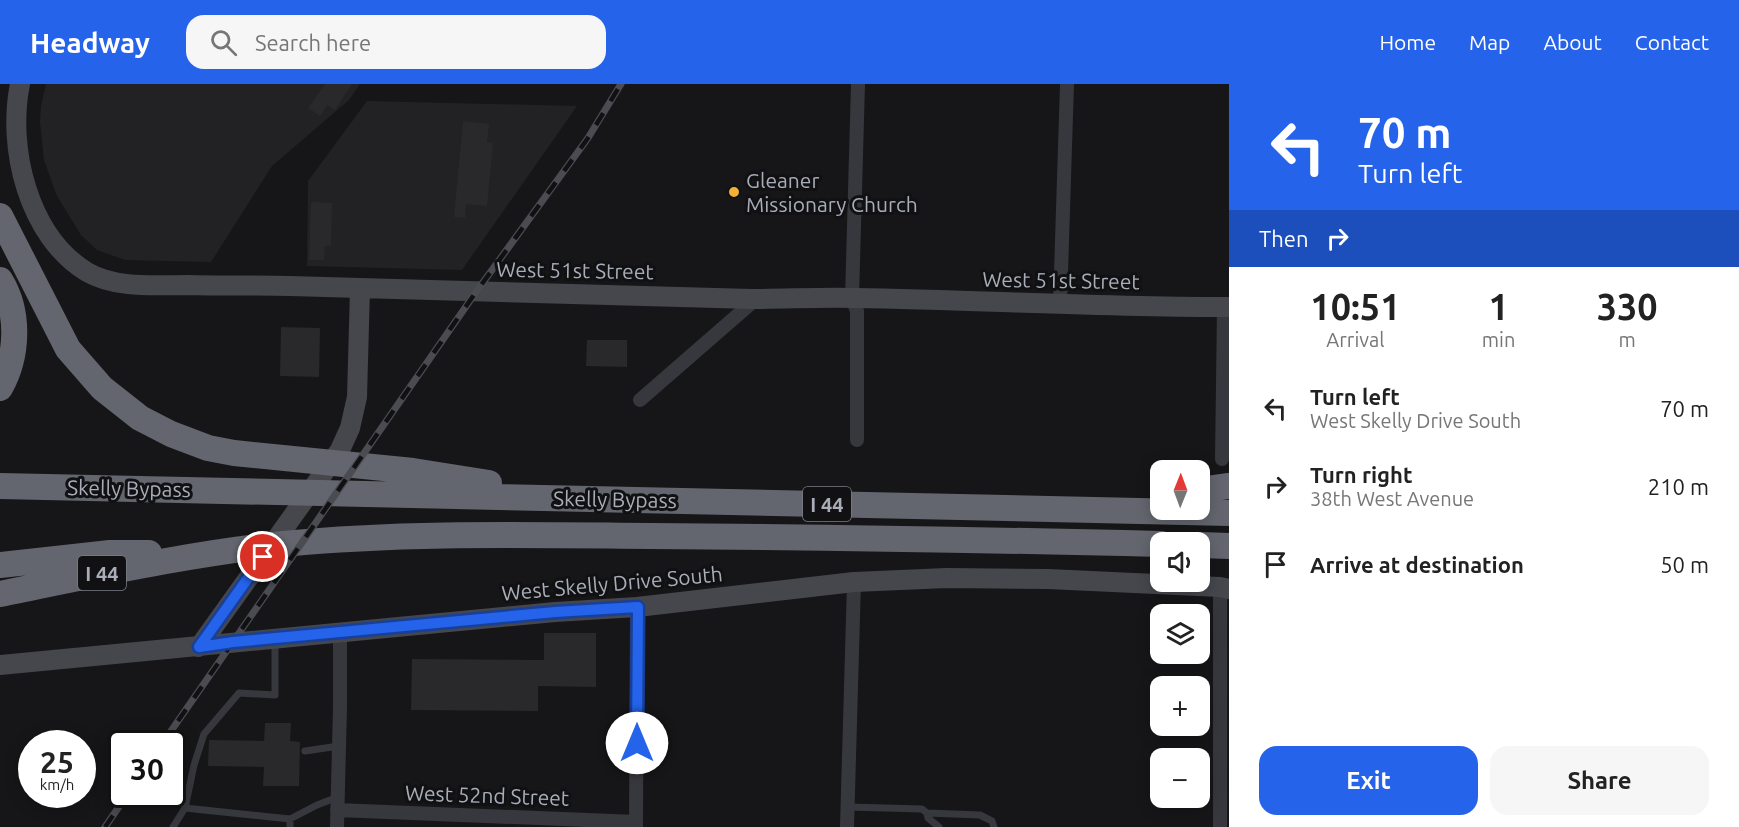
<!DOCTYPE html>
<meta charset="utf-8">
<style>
:root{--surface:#fff;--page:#f6f6f6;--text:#222;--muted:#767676;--accent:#2563eb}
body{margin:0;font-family:Ubuntu,sans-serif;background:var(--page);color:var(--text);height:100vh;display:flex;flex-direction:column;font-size:22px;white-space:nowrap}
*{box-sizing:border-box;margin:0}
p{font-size:20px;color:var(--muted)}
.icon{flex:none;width:33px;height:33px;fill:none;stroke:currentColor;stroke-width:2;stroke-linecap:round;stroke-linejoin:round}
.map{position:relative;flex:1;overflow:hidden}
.panel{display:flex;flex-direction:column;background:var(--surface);width:510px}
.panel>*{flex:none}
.top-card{background:#2563eb;color:#fff;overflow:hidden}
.needle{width:39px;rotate:1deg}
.controls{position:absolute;left:1150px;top:376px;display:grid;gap:12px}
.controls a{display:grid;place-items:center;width:60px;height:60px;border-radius:12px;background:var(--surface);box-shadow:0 3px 15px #0003;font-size:30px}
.speed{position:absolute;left:18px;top:646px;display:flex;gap:12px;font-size:30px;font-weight:700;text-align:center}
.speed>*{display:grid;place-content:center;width:78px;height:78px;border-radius:50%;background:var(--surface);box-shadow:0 3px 15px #0003;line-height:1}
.speed small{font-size:15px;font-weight:400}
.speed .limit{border:3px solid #111;border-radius:9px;background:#fff;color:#111}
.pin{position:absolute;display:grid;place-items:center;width:51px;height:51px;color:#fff;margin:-26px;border:3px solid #fff;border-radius:50%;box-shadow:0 2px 6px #0007}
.me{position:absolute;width:66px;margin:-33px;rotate:0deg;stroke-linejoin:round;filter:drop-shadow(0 0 4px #0008)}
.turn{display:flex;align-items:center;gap:21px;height:126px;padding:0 30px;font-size:27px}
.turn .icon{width:78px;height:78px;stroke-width:2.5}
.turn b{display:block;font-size:42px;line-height:51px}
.then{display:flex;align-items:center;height:57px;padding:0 30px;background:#0003;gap:12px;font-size:22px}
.eta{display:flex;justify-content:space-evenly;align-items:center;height:102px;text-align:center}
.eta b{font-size:36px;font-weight:600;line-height:42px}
.button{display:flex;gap:12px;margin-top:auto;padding:12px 30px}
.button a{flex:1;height:69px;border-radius:18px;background:var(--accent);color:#fff;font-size:24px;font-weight:600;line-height:69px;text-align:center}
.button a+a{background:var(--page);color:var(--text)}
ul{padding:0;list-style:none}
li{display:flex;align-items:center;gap:18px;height:78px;padding:0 30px}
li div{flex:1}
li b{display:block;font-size:22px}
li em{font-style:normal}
header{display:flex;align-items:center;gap:36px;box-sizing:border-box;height:84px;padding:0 30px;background:var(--accent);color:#fff}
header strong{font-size:28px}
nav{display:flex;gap:33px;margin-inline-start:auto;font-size:21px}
.search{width:420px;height:54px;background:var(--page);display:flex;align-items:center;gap:15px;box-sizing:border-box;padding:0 21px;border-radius:18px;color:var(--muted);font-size:22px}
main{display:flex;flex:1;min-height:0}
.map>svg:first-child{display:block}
.built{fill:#222225}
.building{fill:#29292c}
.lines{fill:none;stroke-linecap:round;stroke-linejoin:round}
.lane{stroke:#37383d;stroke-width:7}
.street{stroke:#37383d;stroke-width:14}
.secondary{stroke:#45474d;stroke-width:20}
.highway{stroke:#63666e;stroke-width:26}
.rail-casing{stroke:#4a4c52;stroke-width:7}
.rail{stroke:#111113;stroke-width:4.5;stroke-dasharray:14;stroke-linecap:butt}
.route-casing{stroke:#184099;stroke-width:15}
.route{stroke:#2563eb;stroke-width:10}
.poi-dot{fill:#f2b134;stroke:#111113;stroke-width:2}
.labels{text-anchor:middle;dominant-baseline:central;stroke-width:6;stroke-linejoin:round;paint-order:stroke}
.shield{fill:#111113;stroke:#7b7e86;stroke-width:1.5}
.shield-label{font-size:20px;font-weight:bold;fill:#a8adb8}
.poi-label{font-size:21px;fill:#a8adb8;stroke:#111113;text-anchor:start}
.street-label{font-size:21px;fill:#a8adb8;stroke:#111113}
</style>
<header>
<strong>Headway</strong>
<div class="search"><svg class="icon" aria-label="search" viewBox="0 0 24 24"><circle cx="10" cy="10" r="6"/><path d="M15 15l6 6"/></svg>Search here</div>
<nav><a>Home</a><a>Map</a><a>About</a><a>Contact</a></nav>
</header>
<main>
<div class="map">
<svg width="1229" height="743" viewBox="0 0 1229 743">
<rect width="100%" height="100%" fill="#161618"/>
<path class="built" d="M 46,0 L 360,0 L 349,16 L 272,82 L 211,178 L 125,176 L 97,166 L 81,151 L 57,112 L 44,76 L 40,38 L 41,22 Z
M 367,17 L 577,22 L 462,186 L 307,182 L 308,97 Z"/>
<path class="building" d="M 325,0 L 352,0 L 335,26 L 327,21 L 320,32 L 308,24 Z
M 463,37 L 489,40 L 487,58 L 493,59 L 487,122 L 466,120 L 465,134 L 454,133 Z
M 311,118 L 332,119 L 331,162 L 325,162 L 324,176 L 309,176 Z
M 281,243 L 320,244 L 319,293 L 280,292 Z
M 587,256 L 627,256 L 627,283 L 586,282 Z
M 544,549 L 596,549 L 596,603 L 538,602 L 538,627 L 411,626 L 412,575 L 544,576 Z
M 265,639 L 291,639 L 290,657 L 300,658 L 299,702 L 263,702 L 264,683 L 208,682 L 209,656 L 264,657 Z"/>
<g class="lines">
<path class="lane" d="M 305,667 L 339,662
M 848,723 L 922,725 L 927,729 L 980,731 L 992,737 L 994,743
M 185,724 L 290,735 L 290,743
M 927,729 L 928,734 L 939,743
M 290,735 L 317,721 L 338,713
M 173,743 L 185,724 L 194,681 L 204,650 L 239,609 L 275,611 L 275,557"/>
<path class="street" d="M 1060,220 L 1067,0
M 640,316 L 756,215
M 857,356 L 857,227 L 852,214 L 858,0
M 1222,375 L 1224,223
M 337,726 L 636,738
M 337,743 L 340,623 L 340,549
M 636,743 L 637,523
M 847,743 L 854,498
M 1220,743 L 1220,503"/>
<path class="secondary" d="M 20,0 C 7,64 28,152 87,188 C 116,205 156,201 188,201 C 222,202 256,201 290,202 C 444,207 598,212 752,215 C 787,215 821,213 855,214 C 979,216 1104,223 1229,223
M 199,563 L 340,366 L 350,344 L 357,313 L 360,205
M 0,581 L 555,528 L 637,523 L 854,498 L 947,494 L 1048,495 L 1220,503 L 1229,505"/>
<path class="highway" d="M 0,132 L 68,265 L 102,304 L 140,334 L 171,350 L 208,364 L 234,369 L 413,387 L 489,399
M 0,196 C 20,228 18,272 0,304
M 0,402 L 1229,429
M 1200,406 L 1229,402
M 1200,461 L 1229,462
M 0,481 L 110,469 L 149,469
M 0,510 C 94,491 187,470 283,460 C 405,448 529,451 651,452 C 821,453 991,456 1161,460"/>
<defs>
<path id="rail" d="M 162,660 L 476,208 L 588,54 L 621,0
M 105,743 L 127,711"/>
</defs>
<use href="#rail" class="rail-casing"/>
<use href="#rail" class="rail"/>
</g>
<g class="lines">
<defs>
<path id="route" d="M 263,473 L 199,563 L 233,558 L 555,528 L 638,523 L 637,659"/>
</defs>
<use href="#route" class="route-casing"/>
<use href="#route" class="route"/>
</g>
<circle class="poi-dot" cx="734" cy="108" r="6"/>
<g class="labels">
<g class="shield">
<rect x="803" y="403" width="48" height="34" rx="4.5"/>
<rect x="78" y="472" width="48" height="34" rx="4.5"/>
</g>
<g class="shield-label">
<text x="827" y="420">I 44</text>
<text x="102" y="489">I 44</text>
</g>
<g class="poi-label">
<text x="746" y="96">Gleaner<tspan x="746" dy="24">Missionary Church</tspan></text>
</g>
<g class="street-label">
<text transform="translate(575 186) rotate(1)">West 51st Street</text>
<text transform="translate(1061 196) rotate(1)">West 51st Street</text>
<text transform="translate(129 404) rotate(1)">Skelly Bypass</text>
<text transform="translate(615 415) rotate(1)">Skelly Bypass</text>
<text transform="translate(612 499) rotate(-5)">West Skelly Drive South</text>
<text transform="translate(487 711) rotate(2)">West 52nd Street</text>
</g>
</g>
</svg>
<div class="controls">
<a><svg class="needle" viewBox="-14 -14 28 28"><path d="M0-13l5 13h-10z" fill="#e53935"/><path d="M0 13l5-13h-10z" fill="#767676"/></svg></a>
<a><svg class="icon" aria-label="sound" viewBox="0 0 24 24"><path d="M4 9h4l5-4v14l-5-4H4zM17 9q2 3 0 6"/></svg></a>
<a><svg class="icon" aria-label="layers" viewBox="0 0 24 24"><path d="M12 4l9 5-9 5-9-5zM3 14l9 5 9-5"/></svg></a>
<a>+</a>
<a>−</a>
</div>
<div class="speed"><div>25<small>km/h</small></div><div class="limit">30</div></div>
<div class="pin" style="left:263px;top:473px;background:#d93025"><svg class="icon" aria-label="arrive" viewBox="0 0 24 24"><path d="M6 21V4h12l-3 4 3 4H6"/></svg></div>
<svg class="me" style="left:637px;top:659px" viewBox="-20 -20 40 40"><circle r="19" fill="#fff"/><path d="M0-13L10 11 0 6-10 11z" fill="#2563eb"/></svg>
</div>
<section class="panel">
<div class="top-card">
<div class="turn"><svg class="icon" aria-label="left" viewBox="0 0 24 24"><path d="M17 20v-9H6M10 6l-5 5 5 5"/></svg><div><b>70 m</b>Turn left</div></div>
<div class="then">Then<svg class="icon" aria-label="right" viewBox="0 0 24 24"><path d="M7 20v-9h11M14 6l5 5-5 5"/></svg></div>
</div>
<div class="eta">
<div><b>10:51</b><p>Arrival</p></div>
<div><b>1</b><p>min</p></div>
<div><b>330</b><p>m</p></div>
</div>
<ul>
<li><svg class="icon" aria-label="left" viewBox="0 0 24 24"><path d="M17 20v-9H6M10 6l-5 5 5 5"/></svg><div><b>Turn left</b><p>West Skelly Drive South</p></div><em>70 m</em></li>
<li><svg class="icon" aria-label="right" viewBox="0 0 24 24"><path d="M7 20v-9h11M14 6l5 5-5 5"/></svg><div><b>Turn right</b><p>38th West Avenue</p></div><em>210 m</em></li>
<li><svg class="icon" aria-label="arrive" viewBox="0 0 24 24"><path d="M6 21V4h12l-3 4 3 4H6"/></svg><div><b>Arrive at destination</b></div><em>50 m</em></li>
</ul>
<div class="button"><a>Exit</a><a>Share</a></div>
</section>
</main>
